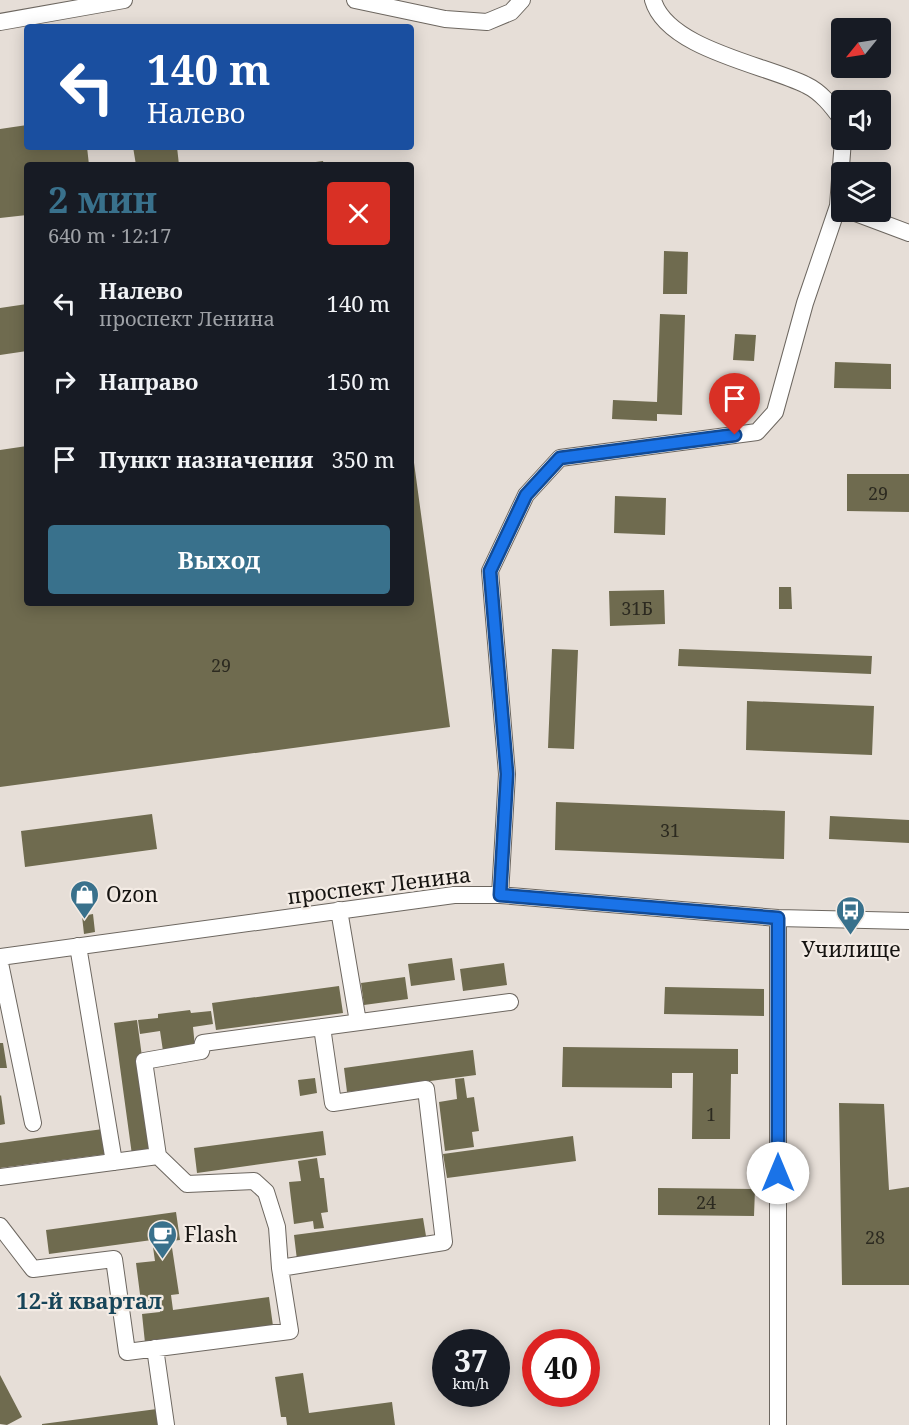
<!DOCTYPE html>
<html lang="ru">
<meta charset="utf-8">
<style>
:root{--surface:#171b24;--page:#20242c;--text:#f1f3f6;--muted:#9ea1a6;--accent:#39718c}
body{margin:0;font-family:"Noto Serif",serif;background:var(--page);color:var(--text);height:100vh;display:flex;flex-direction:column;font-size:22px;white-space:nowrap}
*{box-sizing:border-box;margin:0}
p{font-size:20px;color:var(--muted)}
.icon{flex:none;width:33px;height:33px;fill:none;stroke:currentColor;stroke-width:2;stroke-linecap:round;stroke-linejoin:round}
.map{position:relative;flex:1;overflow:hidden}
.sheet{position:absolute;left:24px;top:162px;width:390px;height:444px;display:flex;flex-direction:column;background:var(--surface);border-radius:6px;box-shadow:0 3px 15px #0003}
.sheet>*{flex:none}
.guide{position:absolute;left:24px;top:24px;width:390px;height:126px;border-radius:6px;box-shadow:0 3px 15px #0003;background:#1a4fa0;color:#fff;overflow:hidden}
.needle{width:39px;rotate:240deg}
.fabs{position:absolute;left:831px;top:18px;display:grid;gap:12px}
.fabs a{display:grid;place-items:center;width:60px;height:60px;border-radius:6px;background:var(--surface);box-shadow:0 3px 15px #0003;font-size:30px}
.speed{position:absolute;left:432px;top:1329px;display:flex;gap:12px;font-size:30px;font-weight:700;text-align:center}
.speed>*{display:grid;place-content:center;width:78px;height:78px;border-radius:50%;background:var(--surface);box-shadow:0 3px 15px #0003;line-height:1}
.speed small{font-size:15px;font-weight:400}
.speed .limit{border:9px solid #d22;background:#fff;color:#111}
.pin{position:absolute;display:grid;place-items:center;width:51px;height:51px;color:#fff;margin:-62px -26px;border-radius:50% 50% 50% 0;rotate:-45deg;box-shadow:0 0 6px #0007}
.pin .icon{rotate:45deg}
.me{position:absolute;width:66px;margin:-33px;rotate:0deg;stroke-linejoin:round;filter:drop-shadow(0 0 4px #0008)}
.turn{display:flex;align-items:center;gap:21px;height:126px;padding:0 24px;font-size:27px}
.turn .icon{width:78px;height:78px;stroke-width:2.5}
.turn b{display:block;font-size:42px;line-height:51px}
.round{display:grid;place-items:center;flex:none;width:63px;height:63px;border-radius:6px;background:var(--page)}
.summary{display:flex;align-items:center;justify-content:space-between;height:102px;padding:0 24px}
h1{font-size:36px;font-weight:700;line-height:45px;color:var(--accent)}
.button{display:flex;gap:12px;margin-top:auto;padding:12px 24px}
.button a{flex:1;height:69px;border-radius:6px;background:var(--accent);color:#fff;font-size:24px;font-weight:700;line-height:69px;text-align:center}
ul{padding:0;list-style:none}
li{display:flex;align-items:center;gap:18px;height:78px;padding:0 24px}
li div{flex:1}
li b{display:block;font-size:22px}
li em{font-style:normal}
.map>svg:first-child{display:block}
.building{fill:#6f6b4f}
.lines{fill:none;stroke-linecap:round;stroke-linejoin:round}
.minor-casing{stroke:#6d6760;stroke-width:18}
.minor{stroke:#fff;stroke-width:16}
.route-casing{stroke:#114b97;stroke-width:15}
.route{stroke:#1a73e8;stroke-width:10}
.labels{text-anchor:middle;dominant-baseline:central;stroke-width:4.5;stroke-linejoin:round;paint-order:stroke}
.number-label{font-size:18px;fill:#2c2a20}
.street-label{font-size:21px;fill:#161411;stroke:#f3ebe4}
.poi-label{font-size:21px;fill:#161411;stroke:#f3ebe4;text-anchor:start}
.neighbourhood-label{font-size:22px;font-weight:bold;fill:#174559;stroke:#f3ebe4}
</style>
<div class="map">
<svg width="909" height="1425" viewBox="0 0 909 1425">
<rect width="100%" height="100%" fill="#e6ded7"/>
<path class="building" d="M 27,125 L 27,147 L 87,147 L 89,165 L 27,165 L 27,215 L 0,218 L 0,129 Z
M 133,147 L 177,147 L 179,165 L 136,165 Z
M 323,161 L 324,165 L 301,165 L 301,164 Z
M 664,251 L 688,252 L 687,294 L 663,294 Z
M 27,304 L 27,351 L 0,355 L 0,308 Z
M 660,314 L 685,315 L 682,415 L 657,414 L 657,421 L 612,419 L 613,400 L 657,402 Z
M 735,334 L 756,335 L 754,361 L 733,360 Z
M 835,362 L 891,364 L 891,389 L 834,388 Z
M 27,446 L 27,603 L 411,603 L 412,448 L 450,727 L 0,787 L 0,450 Z
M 847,474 L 909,474 L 909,512 L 847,511 Z
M 615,496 L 666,498 L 665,535 L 614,533 Z
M 779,587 L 791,587 L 792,609 L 779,609 Z
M 664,590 L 665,624 L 610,626 L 609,591 Z
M 552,649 L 578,650 L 574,749 L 548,748 Z
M 679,649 L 872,656 L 871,674 L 678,666 Z
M 747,701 L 874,706 L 872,755 L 746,750 Z
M 556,802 L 785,811 L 784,859 L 555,850 Z
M 152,814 L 157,849 L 25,867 L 21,831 Z
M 830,816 L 909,820 L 909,843 L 829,839 Z
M 93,914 L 95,932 L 84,934 L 82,916 Z
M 452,958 L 455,980 L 411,986 L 408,964 Z
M 504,963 L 507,985 L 463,991 L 460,969 Z
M 405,977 L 408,999 L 364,1005 L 361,983 Z
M 339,986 L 343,1013 L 216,1030 L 212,1003 Z
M 665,987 L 764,989 L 764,1016 L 664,1014 Z
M 190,1010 L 191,1013 L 211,1011 L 213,1024 L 193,1027 L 195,1047 L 163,1051 L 160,1031 L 140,1034 L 138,1020 L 158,1018 L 158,1014 Z
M 137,1020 L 155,1152 L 132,1155 L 114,1023 Z
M 0,1043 L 3,1043 L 7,1068 L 0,1068 Z
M 563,1047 L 738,1049 L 738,1074 L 731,1074 L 730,1139 L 692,1139 L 693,1073 L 672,1073 L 672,1088 L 562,1087 Z
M 473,1050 L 476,1075 L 347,1092 L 344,1068 Z
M 315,1078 L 317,1093 L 300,1096 L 298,1080 Z
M 464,1078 L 467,1098 L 474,1097 L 479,1131 L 472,1132 L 474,1147 L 445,1151 L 439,1102 L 457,1099 L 455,1079 Z
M 1,1095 L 5,1124 L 0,1125 L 0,1096 Z
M 839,1103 L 884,1104 L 889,1190 L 909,1187 L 909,1285 L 842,1285 Z
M 103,1129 L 107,1154 L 0,1168 L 0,1143 Z
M 323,1131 L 326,1155 L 197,1173 L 194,1148 Z
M 573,1136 L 576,1161 L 447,1178 L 443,1154 Z
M 317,1158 L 320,1178 L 324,1178 L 328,1212 L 321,1213 L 324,1228 L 314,1229 L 313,1221 L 294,1224 L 289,1182 L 301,1181 L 298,1161 Z
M 658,1188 L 755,1189 L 754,1216 L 658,1215 Z
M 176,1212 L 180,1240 L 171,1241 L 179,1294 L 171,1295 L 173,1310 L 269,1297 L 273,1326 L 145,1343 L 142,1314 L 160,1312 L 158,1299 L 141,1302 L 136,1263 L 155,1261 L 152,1240 L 49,1254 L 46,1230 Z
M 423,1218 L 427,1242 L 297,1260 L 294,1235 Z
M 303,1373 L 309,1413 L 392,1402 L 395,1425 L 287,1425 L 286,1417 L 281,1417 L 275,1377 Z
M 0,1375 L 22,1417 L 7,1425 L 0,1424 Z
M 157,1409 L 159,1425 L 42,1425 L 42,1424 Z"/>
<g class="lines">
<defs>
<path id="minor" d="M 355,0 L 445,19 L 487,22 L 511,12 L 522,0
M 653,0 C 667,49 766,65 806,85 C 821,92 832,106 842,120
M 0,22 L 124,0
M 838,206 L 843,140
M 853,212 L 909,233
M 500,895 L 507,774 L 490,571 L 526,495 L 560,458 L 757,432 L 775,412 L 805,303 L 838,206 L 842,207
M 339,910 L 358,1022
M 778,918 L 778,1425
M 78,946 L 114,1162
M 0,957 L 454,895 L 500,895 L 778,918 L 909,921
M 0,963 L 33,1123
M 0,1177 L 158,1156
M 0,1226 L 33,1269 L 114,1259 L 127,1352 L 290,1331 L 280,1268 L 444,1242 L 426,1089 L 333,1103 L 322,1027
M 280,1268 L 277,1227 L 266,1192 L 254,1181 L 187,1184 L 158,1156 L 144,1061 L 201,1051 L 203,1043 L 510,1002
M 155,1348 L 166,1425"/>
</defs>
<use href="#minor" class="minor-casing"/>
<use href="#minor" class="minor"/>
</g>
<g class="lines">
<defs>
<path id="route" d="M 735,435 L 560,458 L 526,495 L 490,571 L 507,774 L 500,895 L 778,918 L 778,1173"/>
</defs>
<use href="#route" class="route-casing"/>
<use href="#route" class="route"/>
</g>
<defs>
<symbol id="shop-pin" viewBox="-11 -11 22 30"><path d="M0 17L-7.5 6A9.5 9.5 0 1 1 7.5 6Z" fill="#39718c" stroke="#f3ebe4"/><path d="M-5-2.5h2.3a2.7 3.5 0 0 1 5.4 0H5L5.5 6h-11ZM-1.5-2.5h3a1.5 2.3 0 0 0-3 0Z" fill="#fff"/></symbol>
<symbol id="bus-pin" viewBox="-11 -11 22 30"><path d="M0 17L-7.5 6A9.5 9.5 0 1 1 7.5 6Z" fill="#39718c" stroke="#f3ebe4"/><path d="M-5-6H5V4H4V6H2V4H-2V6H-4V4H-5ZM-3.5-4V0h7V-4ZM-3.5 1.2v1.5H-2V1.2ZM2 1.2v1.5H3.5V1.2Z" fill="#fff"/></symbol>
<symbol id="cafe-pin" viewBox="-11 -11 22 30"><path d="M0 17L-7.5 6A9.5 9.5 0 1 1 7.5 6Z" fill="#39718c" stroke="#f3ebe4"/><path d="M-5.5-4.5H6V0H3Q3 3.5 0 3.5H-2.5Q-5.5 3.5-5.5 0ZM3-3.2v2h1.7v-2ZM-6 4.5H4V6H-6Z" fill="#fff"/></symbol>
</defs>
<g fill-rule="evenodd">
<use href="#shop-pin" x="68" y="878" width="33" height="45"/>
<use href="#bus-pin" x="834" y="894" width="33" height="45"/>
<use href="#cafe-pin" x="146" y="1218" width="33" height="45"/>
</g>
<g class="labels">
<g class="number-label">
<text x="878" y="493">29</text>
<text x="637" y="608">31Б</text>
<text x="221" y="665">29</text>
<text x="670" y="830">31</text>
<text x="711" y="1114">1</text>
<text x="706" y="1202">24</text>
<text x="875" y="1237">28</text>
</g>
<g class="street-label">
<text transform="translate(379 885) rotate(-7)">проспект Ленина</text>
</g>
<g class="poi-label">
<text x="106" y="894">Ozon</text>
<text x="851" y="949" text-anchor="middle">Училище</text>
<text x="184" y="1234">Flash</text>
</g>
<g class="neighbourhood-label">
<text x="89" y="1300">12-й квартал</text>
</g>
</g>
</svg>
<div class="fabs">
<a><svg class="needle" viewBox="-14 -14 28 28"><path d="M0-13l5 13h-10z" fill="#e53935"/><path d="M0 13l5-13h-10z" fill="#9ea1a6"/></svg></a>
<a><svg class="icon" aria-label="sound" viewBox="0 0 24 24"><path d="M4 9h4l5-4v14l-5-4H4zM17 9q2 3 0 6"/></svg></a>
<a><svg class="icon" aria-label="layers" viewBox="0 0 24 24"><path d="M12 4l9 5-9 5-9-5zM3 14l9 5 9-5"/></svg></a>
</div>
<div class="speed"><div>37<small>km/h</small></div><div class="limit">40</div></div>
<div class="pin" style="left:735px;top:435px;background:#d93025"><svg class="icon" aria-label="arrive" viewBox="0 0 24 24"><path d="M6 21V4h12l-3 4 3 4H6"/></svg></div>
<svg class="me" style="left:778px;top:1173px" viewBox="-20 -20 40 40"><circle r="19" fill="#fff"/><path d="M0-13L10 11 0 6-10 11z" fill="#1a73e8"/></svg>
<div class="guide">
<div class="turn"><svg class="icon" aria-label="left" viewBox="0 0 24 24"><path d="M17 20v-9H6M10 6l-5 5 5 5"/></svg><div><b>140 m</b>Налево</div></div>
</div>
<section class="sheet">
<div class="summary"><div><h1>2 мин</h1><p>640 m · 12:17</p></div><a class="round" style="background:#d93025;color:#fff"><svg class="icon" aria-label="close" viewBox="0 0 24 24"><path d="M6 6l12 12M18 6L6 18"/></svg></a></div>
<ul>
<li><svg class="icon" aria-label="left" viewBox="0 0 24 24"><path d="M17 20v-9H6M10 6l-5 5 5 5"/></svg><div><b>Налево</b><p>проспект Ленина</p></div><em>140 m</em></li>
<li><svg class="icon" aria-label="right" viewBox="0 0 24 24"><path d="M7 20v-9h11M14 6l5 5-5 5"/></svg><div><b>Направо</b></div><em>150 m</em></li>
<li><svg class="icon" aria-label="arrive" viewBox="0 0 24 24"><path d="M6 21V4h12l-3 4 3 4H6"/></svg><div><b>Пункт назначения</b></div><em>350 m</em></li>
</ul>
<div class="button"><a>Выход</a></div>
</section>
</div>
